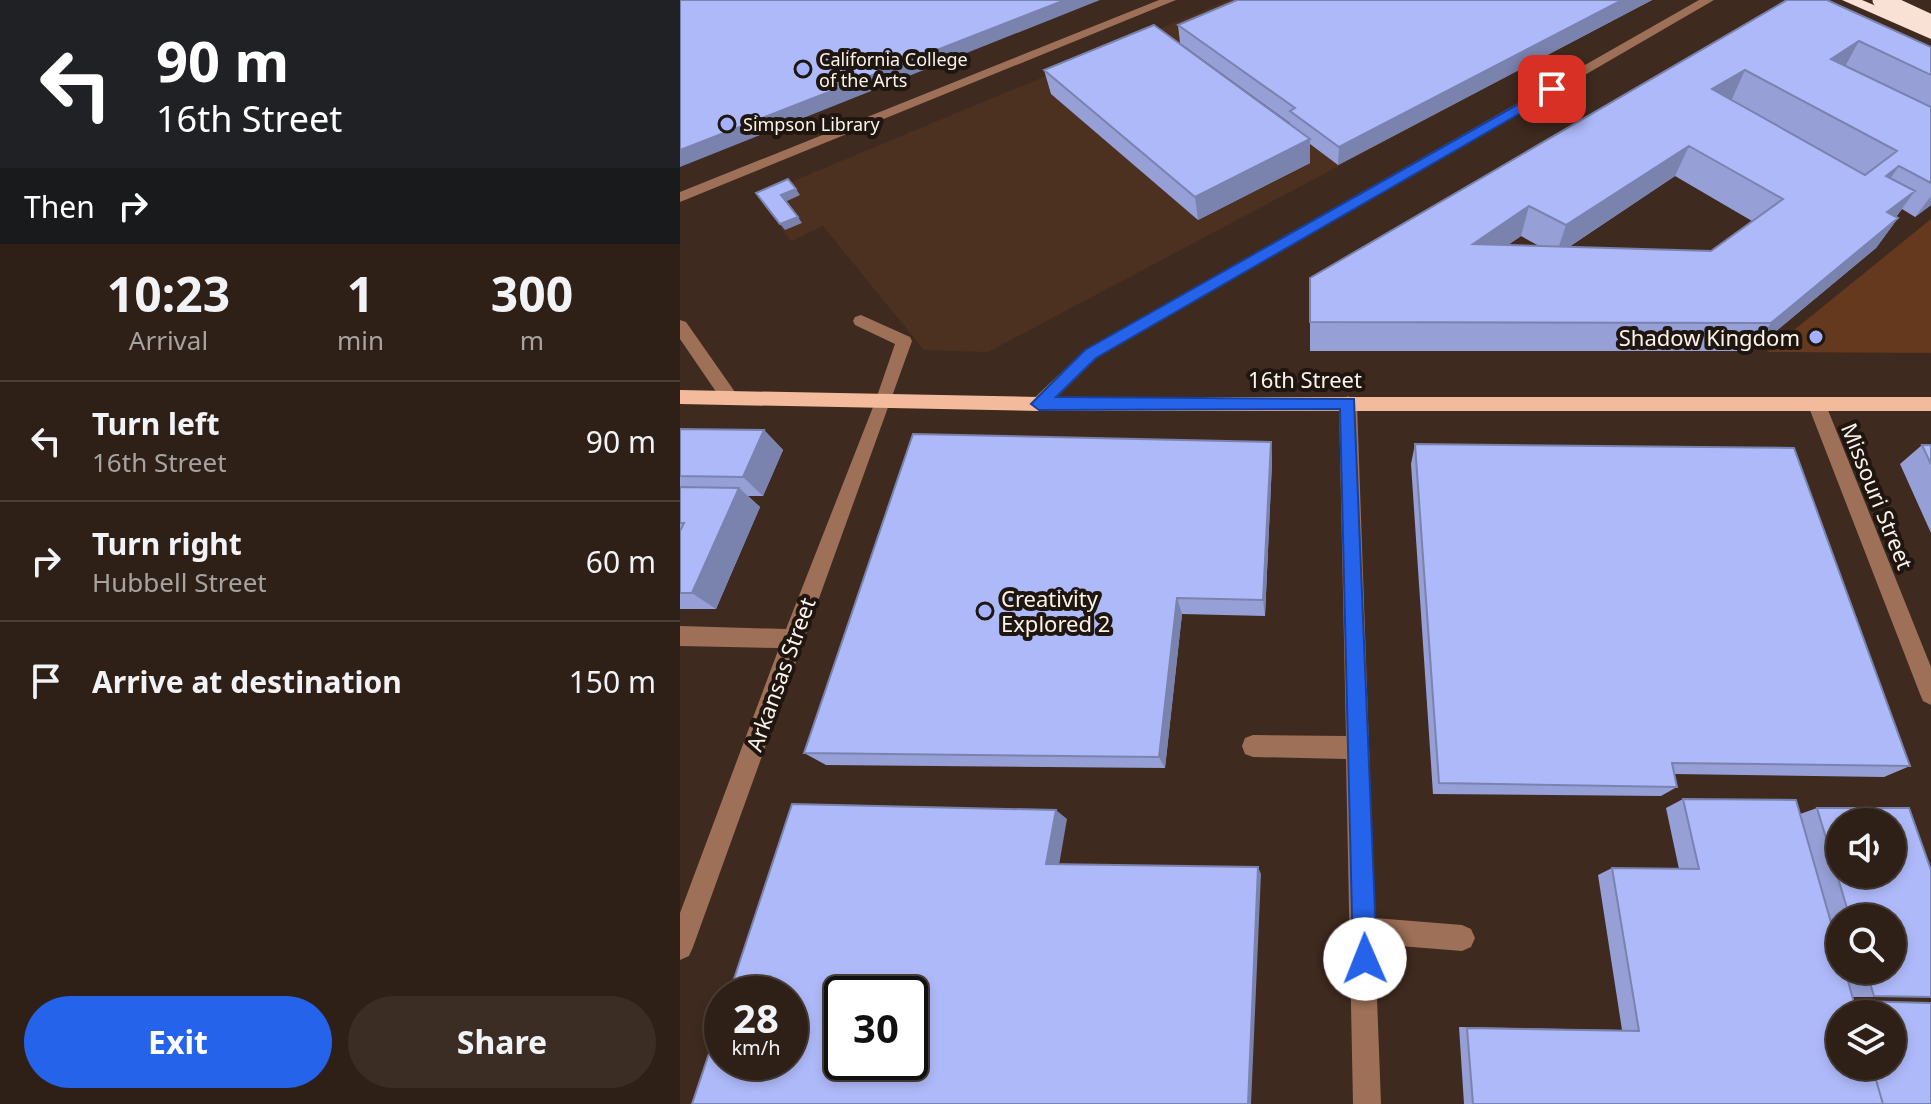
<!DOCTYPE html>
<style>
:root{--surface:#2f2017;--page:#3b2d24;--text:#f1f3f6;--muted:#a7a3a1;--line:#4a3e36;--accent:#2563eb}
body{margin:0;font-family:"Noto Sans",sans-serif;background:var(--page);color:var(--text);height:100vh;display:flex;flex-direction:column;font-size:30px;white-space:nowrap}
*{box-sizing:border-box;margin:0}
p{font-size:26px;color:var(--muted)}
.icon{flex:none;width:44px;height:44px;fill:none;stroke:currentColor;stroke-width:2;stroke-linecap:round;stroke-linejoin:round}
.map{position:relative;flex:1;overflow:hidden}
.side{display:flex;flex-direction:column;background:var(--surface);width:680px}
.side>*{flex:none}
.top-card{background:#202124;color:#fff;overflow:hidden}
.controls{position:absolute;left:1146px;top:808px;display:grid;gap:16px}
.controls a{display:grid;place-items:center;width:80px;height:80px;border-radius:50%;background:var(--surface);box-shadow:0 4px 12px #0003,0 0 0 2px var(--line);font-size:40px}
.speed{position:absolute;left:24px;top:976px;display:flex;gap:16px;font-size:40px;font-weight:700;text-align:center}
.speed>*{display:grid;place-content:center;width:104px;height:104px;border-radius:50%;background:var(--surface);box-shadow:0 4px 12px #0003,0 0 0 2px var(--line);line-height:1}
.speed small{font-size:20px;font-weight:400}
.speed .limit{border:4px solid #111;border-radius:12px;background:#fff;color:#111}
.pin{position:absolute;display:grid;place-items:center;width:68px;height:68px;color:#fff;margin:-34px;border-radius:16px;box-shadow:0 4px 12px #0006}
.me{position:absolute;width:88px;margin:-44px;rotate:359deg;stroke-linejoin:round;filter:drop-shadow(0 0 6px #0008)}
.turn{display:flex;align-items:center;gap:28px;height:168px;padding:0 24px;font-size:36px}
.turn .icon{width:104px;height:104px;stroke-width:2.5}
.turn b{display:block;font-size:56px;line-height:68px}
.then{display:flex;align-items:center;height:76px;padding:0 24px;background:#0003;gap:16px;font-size:30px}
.eta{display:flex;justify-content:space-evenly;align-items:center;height:136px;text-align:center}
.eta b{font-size:48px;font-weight:700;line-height:56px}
.button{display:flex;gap:16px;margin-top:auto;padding:16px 24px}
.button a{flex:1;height:92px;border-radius:48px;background:var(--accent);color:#fff;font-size:32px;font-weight:700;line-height:92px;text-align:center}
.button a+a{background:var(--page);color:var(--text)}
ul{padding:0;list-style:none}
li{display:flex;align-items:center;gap:24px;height:120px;padding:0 24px;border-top:2px solid var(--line)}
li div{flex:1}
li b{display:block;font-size:30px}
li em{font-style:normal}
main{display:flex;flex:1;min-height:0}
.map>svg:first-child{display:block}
.built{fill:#4c3121}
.green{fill:#65391e}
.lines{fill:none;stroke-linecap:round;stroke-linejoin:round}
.minor{fill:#9e7057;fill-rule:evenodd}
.major{fill:#f3bb9c;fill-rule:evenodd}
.highway{fill:#f9e2d5;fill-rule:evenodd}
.rail-casing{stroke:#c4b6ae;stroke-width:6}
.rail{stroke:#1f1610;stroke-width:4;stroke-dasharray:12;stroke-linecap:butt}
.highway-bridge{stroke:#f9e2d5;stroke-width:17}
.wall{fill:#969fd6;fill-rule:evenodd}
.shaded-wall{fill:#7a82ae}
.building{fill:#aeb9f9;stroke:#7a82ae;stroke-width:2;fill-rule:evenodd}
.route{fill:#2563eb;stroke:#184099;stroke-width:2}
.poi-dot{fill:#a5b1fc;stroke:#1f1610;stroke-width:3}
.labels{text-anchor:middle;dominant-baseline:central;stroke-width:8;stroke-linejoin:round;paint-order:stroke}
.far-poi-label{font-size:18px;fill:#fef2ec;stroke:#1f1610;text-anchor:start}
.poi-label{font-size:22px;fill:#fef2ec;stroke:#1f1610;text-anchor:end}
.street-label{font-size:22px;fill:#fef2ec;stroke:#1f1610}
</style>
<main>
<section class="side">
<div class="top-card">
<div class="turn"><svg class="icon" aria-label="left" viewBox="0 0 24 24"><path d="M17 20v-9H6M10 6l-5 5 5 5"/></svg><div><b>90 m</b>16th Street</div></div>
<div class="then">Then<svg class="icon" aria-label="right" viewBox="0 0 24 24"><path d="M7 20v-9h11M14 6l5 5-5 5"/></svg></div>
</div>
<div class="eta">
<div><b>10:23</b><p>Arrival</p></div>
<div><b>1</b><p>min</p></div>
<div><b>300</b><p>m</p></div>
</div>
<ul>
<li><svg class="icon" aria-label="left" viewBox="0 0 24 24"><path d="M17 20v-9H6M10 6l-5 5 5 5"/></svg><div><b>Turn left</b><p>16th Street</p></div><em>90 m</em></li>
<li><svg class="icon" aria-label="right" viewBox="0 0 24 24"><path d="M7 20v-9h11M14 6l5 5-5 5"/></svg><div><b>Turn right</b><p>Hubbell Street</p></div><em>60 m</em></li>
<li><svg class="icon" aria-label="arrive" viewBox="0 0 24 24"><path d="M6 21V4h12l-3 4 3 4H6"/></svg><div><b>Arrive at destination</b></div><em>150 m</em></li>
</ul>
<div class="button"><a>Exit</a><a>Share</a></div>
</section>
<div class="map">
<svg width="1251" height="1104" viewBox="0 0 1251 1104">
<rect width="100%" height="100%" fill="#3f2a1f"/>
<path class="built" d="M 549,0 L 972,0 L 308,352 L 244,350 L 143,226 L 111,241 L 77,196 Z"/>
<path class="green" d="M 1251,219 L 1251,353 L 1087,352 Z"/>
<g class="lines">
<path class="minor" d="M 479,0 L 496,0 L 0,202 L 0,192 Z
M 1019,0 L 1034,0 L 417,358 L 365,409 L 353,409 L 350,404 L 353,399 L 405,350 Z
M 181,315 L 230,337 L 232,341 L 13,947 L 9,956 L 0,960 L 0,913 L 99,648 L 0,646 L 0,626 L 106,629 L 195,402 L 215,344 L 175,325 L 173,321 L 175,317 Z
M 0,320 L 6,322 L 55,392 L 58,397 L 55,402 L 43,402 L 0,339 Z
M 668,396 L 677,403 L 695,918 L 782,925 L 791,929 L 795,938 L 791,947 L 782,951 L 695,944 L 701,1104 L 673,1104 L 666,759 L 573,757 L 565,754 L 562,746 L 565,738 L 573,735 L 666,736 L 659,403 Z
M 1137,398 L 1146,405 L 1251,667 L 1251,705 L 1243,701 L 1240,694 L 1128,405 Z"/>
<path class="major" d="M 0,390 L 359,397 L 1251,397 L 1251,411 L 359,411 L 0,404 Z"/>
<path class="highway" d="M 1162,0 L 1182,0 L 1251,29 L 1251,39 Z"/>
<defs>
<path id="rail" d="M 1199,0 L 1251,22"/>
</defs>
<use href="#rail" class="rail-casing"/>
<use href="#rail" class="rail"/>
<path class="highway-bridge" d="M 1201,0 L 1251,23"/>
</g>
<path class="wall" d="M 972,0 L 658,165 L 630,144 L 630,163 L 518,220 L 371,94 L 364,70 L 610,125 L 610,123 L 500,43 L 498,25 Z
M 1107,0 L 1251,47 L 1251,205 L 1235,217 L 1222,209 L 1216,217 L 1218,218 L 1196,248 L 1072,351 L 630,351 L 630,278 ZM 995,176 L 1072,221 L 1031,251 L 889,247 ZM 841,236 L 859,246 L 828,245 Z
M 0,429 L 84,430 L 103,450 L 83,496 L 68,496 L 80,507 L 36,609 L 0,609 Z
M 591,442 L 592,462 L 585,616 L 502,614 L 485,768 L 146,765 L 124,753 Z
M 735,444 L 1230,766 L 1204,777 L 994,774 L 997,787 L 981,796 L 753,794 L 731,464 Z
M 1242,445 L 1251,445 L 1251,533 L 1220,464 Z
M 1003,799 L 1120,814 L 1137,808 L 1251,870 L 1251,997 L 1172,997 L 1174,1001 L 1251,1104 L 784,1104 L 779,1027 L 942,1030 L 918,875 L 932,868 L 999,869 L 986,808 ZM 1160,918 L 1212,918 L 1212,970 L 1160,970 Z"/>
<path class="shaded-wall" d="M 385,0 L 420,0 L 0,167 L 0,150 Z
M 942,0 L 972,0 L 658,165 L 659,147 Z
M 1179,41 L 1162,72 L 1151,59 Z
M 1065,70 L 1051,101 L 1032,89 Z
M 630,139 L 630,163 L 518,220 L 515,197 Z
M 1009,146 L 995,176 L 876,255 L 886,225 Z
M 1219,166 L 1198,196 L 1206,176 Z
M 116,189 L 120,195 L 105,202 L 101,195 Z
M 1235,191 L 1213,221 L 1207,212 Z
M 1251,196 L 1251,205 L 1235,217 Z
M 849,206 L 841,236 L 786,273 L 793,244 Z
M 118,217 L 122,223 L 105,230 L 100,224 Z
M 1218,218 L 1196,248 L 1072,351 L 1091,323 Z
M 84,430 L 103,450 L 83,496 L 63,477 Z
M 591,442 L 592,462 L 585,616 L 583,600 Z
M 59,488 L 80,507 L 36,609 L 12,593 Z
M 497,598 L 502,614 L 485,768 L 479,757 Z
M 376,810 L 387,819 L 378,871 L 366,864 Z
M 578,867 L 581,874 L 571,1104 L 568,1104 Z"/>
<path class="building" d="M 0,0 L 385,0 L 0,150 Z
M 557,0 L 942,0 L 659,147 L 610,111 L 615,108 L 498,25 Z
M 1107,0 L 1147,0 L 1251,47 L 1251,75 L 1179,41 L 1151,59 L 1251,107 L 1251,183 L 1219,166 L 1206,176 L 1235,191 L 1207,212 L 1218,218 L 1091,323 L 630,322 L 630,278 ZM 1065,70 L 1217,151 L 1185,175 L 1032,89 ZM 1009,146 L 1103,199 L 1031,251 L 793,244 L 849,206 L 886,225 Z
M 474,25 L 630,139 L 515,197 L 364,70 Z
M 108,179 L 116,189 L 101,195 L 118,217 L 100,224 L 76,193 Z
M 0,429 L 84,430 L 63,477 L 0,476 Z
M 233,434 L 591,442 L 583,600 L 497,598 L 479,757 L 124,753 Z
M 735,444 L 1114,448 L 1230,766 L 992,763 L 997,787 L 759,783 Z
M 1242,445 L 1251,445 L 1251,464 Z
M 0,487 L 59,488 L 12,593 L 0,593 L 0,531 L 4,523 L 0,523 Z
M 1003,799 L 1116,800 L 1160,954 L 1160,970 L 1165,970 L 1177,1014 L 1160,1014 L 1160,1066 L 1192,1066 L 1203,1104 L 793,1104 L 787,1028 L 959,1031 L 932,868 L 1019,869 Z
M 112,804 L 376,810 L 366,864 L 578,867 L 568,1104 L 12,1104 L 42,1015 L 42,1062 L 110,1062 L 110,994 L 49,994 ZM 162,994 L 230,994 L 230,1062 L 162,1062 Z
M 1137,808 L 1229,808 L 1251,870 L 1251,997 L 1194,996 L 1186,970 L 1212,970 L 1212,918 L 1170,918 ZM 1160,822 L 1212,822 L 1212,874 L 1160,874 Z
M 1174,1001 L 1251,1003 L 1251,1104 L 1203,1104 L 1192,1066 L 1212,1066 L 1212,1014 L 1177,1014 Z"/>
<path class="route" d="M 872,85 L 877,86 L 877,92 L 416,358 L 376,397 L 674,399 L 697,959 L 693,968 L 685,971 L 677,968 L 673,959 L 660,409 L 359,410 L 351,404 L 405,350 Z"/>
<g class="poi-dot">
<circle cx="123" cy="69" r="8"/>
<circle cx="47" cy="124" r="8"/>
<circle cx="1136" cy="337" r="8"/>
<circle cx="305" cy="611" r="8"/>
</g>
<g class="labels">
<g class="far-poi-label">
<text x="139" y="59">California College<tspan x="139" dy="21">of the Arts</tspan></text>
<text x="63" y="124">Simpson Library</text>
</g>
<g class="poi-label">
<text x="1120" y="337">Shadow Kingdom</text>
<text x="321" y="598" text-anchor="start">Creativity<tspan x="321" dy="25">Explored 2</tspan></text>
</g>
<g class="street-label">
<text x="625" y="379">16th Street</text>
<text transform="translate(1198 496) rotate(68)">Missouri Street</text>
<text transform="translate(100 674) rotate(-70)">Arkansas Street</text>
</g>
</g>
</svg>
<div class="controls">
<a><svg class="icon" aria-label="sound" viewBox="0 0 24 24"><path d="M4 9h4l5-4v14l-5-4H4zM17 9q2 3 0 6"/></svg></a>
<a><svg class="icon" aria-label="search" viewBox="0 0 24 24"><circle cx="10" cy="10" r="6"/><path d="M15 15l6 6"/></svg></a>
<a><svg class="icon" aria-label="layers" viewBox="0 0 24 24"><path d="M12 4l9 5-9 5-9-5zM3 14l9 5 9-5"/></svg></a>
</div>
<div class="speed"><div>28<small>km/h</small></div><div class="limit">30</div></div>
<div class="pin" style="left:872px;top:89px;background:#d93025"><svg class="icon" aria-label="arrive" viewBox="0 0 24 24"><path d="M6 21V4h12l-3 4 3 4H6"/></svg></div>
<svg class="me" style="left:685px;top:959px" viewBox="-20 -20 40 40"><circle r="19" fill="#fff"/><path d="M0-13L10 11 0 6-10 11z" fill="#2563eb"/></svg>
</div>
</main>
